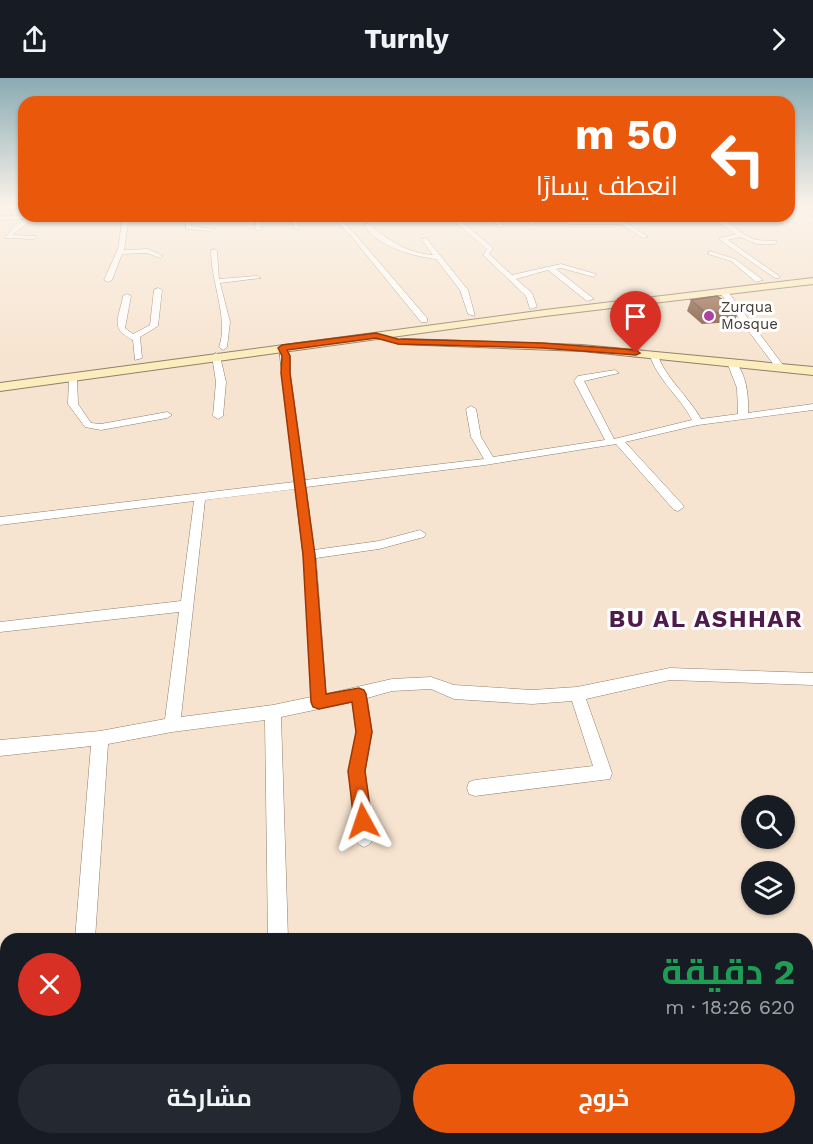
<!DOCTYPE html>
<html lang="ar">
<meta charset="utf-8">
<style>
:root{--surface:#171b24;--page:#242831;--text:#f1f3f6;--muted:#9ea1a6;--accent:#ea580c}
body{margin:0;font-family:"Work Sans",Cairo,sans-serif;background:var(--page);color:var(--text);direction:rtl;height:100vh;display:flex;flex-direction:column;font-size:22px;white-space:nowrap}
*{box-sizing:border-box;margin:0}
p{font-size:20px;color:var(--muted)}
.icon{flex:none;width:33px;height:33px;fill:none;stroke:currentColor;stroke-width:2;stroke-linecap:round;stroke-linejoin:round}
.map{position:relative;flex:1;overflow:hidden;direction:ltr}
.details{position:absolute;left:0px;top:855px;width:813px;height:212px;display:flex;flex-direction:column;background:var(--surface);border-radius:18px 18px 0 0;box-shadow:0 2px 4px #0004;direction:rtl}
.details>*{flex:none}
.banner{position:absolute;left:18px;top:18px;width:777px;height:126px;border-radius:18px;box-shadow:0 2px 4px #0004;direction:rtl;background:#ea580c;color:#fff;overflow:hidden}
.controls{position:absolute;left:741px;top:717px;display:grid;gap:12px}
.controls a{display:grid;place-items:center;width:54px;height:54px;border-radius:50%;background:var(--surface);box-shadow:0 2px 4px #0004;font-size:30px}
.pin{position:absolute;display:grid;place-items:center;width:51px;height:51px;color:#fff;margin:-62px -26px;border-radius:50% 50% 50% 0;rotate:-45deg;box-shadow:0 0 6px #0007}
.pin .icon{rotate:45deg}
.me{position:absolute;width:66px;margin:-33px;rotate:355deg;stroke-linejoin:round;filter:drop-shadow(0 0 4px #0008)}
.turn{display:flex;align-items:center;gap:21px;height:126px;padding:0 18px;font-size:27px}
.turn .icon{width:78px;height:78px;stroke-width:2.5}
.turn b{display:block;font-size:42px;line-height:51px}
.round{display:grid;place-items:center;flex:none;width:63px;height:63px;border-radius:32px;background:var(--page)}
.headline{display:flex;align-items:center;justify-content:space-between;height:102px;padding:0 18px}
h1{font-size:36px;font-weight:700;line-height:45px;color:#1e9e55}
.button{display:flex;gap:12px;margin-top:auto;padding:12px 18px}
.button a{flex:1;height:69px;border-radius:36px;background:var(--accent);color:#fff;font-size:24px;font-weight:700;line-height:69px;text-align:center}
.button a+a{background:var(--page);color:var(--text)}
header{display:flex;justify-content:space-between;align-items:center;height:78px;padding:0 18px;background:var(--surface);font-size:27px;font-weight:700}
.map>svg:first-child{display:block}
.lines{fill:none;stroke-linecap:round;stroke-linejoin:round}
.street-casing{stroke:#907f6d;stroke-width:1}
.secondary-casing{stroke:#907f6d;stroke-width:2}
.street{fill:#fff;fill-rule:evenodd}
.secondary{fill:#fcedbd;fill-rule:evenodd}
.wall{fill:#7c533c}
.building{fill:#906146;stroke:#654431;stroke-width:1.5}
.route{fill:#ea580c;stroke:#983908;stroke-width:1.5}
.poi-dot{fill:#ae42a1;stroke:#fff;stroke-width:2}
.labels{text-anchor:middle;dominant-baseline:central;stroke-width:6;stroke-linejoin:round;paint-order:stroke}
.far-poi-label{font-size:15px;fill:#433b34;stroke:#fff;text-anchor:start}
.district-label{font-size:24px;font-weight:bold;letter-spacing:1.5px;fill:#4f1b48;stroke:#fff}
</style>
<header><svg class="icon" aria-label="forward" viewBox="0 0 24 24"><path d="M9 5l7 7-7 7"/></svg>Turnly<svg class="icon" aria-label="share" viewBox="0 0 24 24"><path d="M12 15V3M7 8l5-5 5 5M5 13v7h14v-7"/></svg></header>
<div class="map">
<svg width="813" height="1066" viewBox="0 0 813 1066">
<rect width="100%" height="100%" fill="#f7e4d0"/>
<g class="lines">
<defs>
<path id="street" d="M 799,129 L 806,129 L 813,133 L 813,138 Z
M 0,138 L 58,138 L 33,141 L 12,157 L 36,158 L 34,161 L 5,160 L 14,148 L 24,141 L 0,142 Z
M 123,138 L 129,138 L 124,172 L 148,171 L 163,178 L 160,180 L 147,175 L 122,176 L 112,202 L 108,204 L 104,202 L 118,171 Z
M 187,138 L 193,138 L 191,148 L 215,151 L 212,153 L 186,151 Z
M 257,138 L 263,138 L 261,151 L 258,153 L 255,151 Z
M 289,138 L 295,138 L 299,151 L 295,151 Z
M 331,138 L 337,138 L 355,156 L 427,240 L 427,244 L 421,244 L 351,158 Z
M 448,138 L 455,138 L 493,170 L 489,176 L 512,197 L 561,186 L 596,196 L 594,199 L 561,190 L 556,191 L 594,221 L 587,223 L 548,192 L 516,201 L 532,215 L 537,229 L 530,231 L 526,218 L 483,177 L 487,171 Z
M 490,138 L 496,138 L 503,149 L 499,149 Z
M 522,138 L 528,138 L 536,145 L 531,146 Z
M 562,138 L 568,138 L 571,142 L 622,142 L 648,159 L 643,160 L 621,146 L 570,146 L 564,143 Z
M 667,138 L 680,138 L 655,144 L 652,142 Z
M 709,138 C 727,138 740,158 757,162 C 764,163 771,162 777,163 L 775,166 L 757,166 L 740,159 L 728,162 L 779,198 L 779,200 L 775,200 L 720,162 L 720,160 L 736,156 Z
M 365,146 L 369,146 C 388,162 407,175 433,177 L 421,161 L 426,160 L 468,212 L 475,238 L 468,236 L 460,212 L 436,181 C 415,179 372,167 365,146 Z
M 214,171 L 217,173 L 219,201 L 257,198 L 261,200 L 220,205 L 230,244 L 227,269 L 223,272 L 219,269 C 229,241 211,205 211,173 Z
M 710,173 L 735,181 L 763,202 L 756,204 L 731,183 L 708,176 Z
M 158,210 L 162,212 L 158,248 L 140,259 L 142,280 L 135,282 L 133,262 C 109,250 119,241 123,218 L 127,216 L 131,218 L 125,250 L 133,256 L 150,247 L 154,212 Z
M 720,211 L 726,211 L 783,287 L 783,291 L 777,291 L 720,215 Z
M 279,268 L 285,268 L 290,278 L 290,295 L 305,402 L 484,381 L 471,359 L 466,331 L 471,328 L 476,331 L 481,359 L 493,379 L 605,362 L 574,303 L 578,298 L 615,292 L 619,295 L 584,303 L 614,361 L 692,342 C 681,320 656,300 650,277 L 654,274 L 658,277 C 664,298 689,319 701,341 L 738,336 L 737,310 L 727,284 L 731,281 C 746,290 749,318 748,335 L 813,326 L 813,332 L 698,347 L 625,364 L 682,426 L 684,429 L 678,433 L 674,432 L 616,366 L 485,387 L 306,409 L 314,472 L 379,463 L 420,452 L 426,456 L 424,459 L 379,471 L 316,480 L 326,616 L 392,601 L 431,599 L 454,607 L 532,612 L 577,609 L 670,590 L 813,595 L 813,607 L 670,602 L 586,621 L 612,695 L 610,701 L 475,718 L 469,716 L 467,710 L 469,704 L 475,702 L 593,688 L 572,623 L 532,626 L 454,621 L 431,611 L 392,613 L 367,620 L 372,654 L 365,693 L 373,760 L 370,766 L 364,769 L 358,766 L 355,760 L 349,693 L 356,654 L 352,624 L 281,639 L 288,861 L 268,861 L 265,642 L 172,654 L 108,666 L 95,861 L 75,861 L 91,668 L 0,678 L 0,662 L 100,653 L 165,641 L 179,534 L 0,554 L 0,544 L 181,523 L 194,423 L 0,447 L 0,439 L 294,404 ZM 295,411 L 305,493 L 311,619 L 273,627 L 181,639 L 205,422 Z
M 216,275 L 220,278 L 226,304 L 223,338 L 218,341 L 213,338 L 216,304 L 212,278 Z
M 73,297 L 77,300 L 78,326 L 91,345 L 101,346 L 167,334 L 172,337 L 167,340 L 101,352 L 85,349 L 68,326 L 69,300 Z
M 271,1060 L 295,1060 L 296,1066 L 272,1066 Z
M 399,1060 L 423,1060 L 424,1066 L 400,1066 Z"/>
<path id="secondary" d="M 813,200 L 813,206 L 545,238 L 0,313 L 0,305 L 545,232 Z
M 402,261 L 582,267 L 813,289 L 813,297 L 582,273 L 398,266 L 396,264 Z"/>
</defs>
<use href="#street" class="street-casing"/>
<use href="#secondary" class="secondary-casing"/>
<use href="#street" class="street"/>
<use href="#secondary" class="secondary"/>
</g>
<path class="wall" d="M 691,222 L 739,233 L 734,244 L 702,246 L 687,233 Z"/>
<path class="building" d="M 717,218 L 739,233 L 706,235 L 691,222 Z"/>
<linearGradient id="sky" x2="0" y2="1"><stop stop-color="#8aabb4"/><stop offset="0.46" stop-color="#fbf3ea"/><stop offset="1" stop-color="#fbf3ea" stop-opacity="0"/></linearGradient>
<rect width="813" height="278" fill="url(#sky)"/>
<path class="route" d="M 376,255 L 398,261 L 542,265 L 636,272 L 640,275 L 636,277 L 542,270 L 398,266 L 376,260 L 287,272 L 290,278 L 290,295 L 315,477 L 326,616 L 359,610 L 364,612 L 366,616 L 372,654 L 365,693 L 372,743 L 369,749 L 363,752 L 357,749 L 354,743 L 348,693 L 356,654 L 352,624 L 319,631 L 313,629 L 311,624 L 303,477 L 281,295 L 282,278 L 278,270 L 282,267 Z"/>
<circle class="poi-dot" cx="709" cy="238" r="6"/>
<g class="labels">
<g class="far-poi-label">
<text x="721" y="229">Zurqua<tspan x="721" dy="17">Mosque</tspan></text>
</g>
<g class="district-label">
<text x="706" y="541">BU AL ASHHAR</text>
</g>
</g>
</svg>
<div class="controls">
<a><svg class="icon" aria-label="search" viewBox="0 0 24 24"><circle cx="10" cy="10" r="6"/><path d="M15 15l6 6"/></svg></a>
<a><svg class="icon" aria-label="layers" viewBox="0 0 24 24"><path d="M12 4l9 5-9 5-9-5zM3 14l9 5 9-5"/></svg></a>
</div>
<div class="pin" style="left:636px;top:275px;background:#d93025"><svg class="icon" aria-label="arrive" viewBox="0 0 24 24"><path d="M6 21V4h12l-3 4 3 4H6"/></svg></div>
<svg class="me" style="left:363px;top:743px" viewBox="-20 -20 40 40"><path d="M0-17L14 15 0 8-14 15z" fill="#ea580c" stroke="#fff" stroke-width="4"/></svg>
<div class="banner">
<div class="turn"><svg class="icon" aria-label="left" viewBox="0 0 24 24"><path d="M17 20v-9H6M10 6l-5 5 5 5"/></svg><div><b>50 m</b>انعطف يسارًا</div></div>
</div>
<section class="details">
<div class="headline"><div><h1>2 دقيقة</h1><p>620 m · 18:26</p></div><a class="round" style="background:#d93025;color:#fff"><svg class="icon" aria-label="close" viewBox="0 0 24 24"><path d="M6 6l12 12M18 6L6 18"/></svg></a></div>
<div class="button"><a>خروج</a><a>مشاركة</a></div>
</section>
</div>
